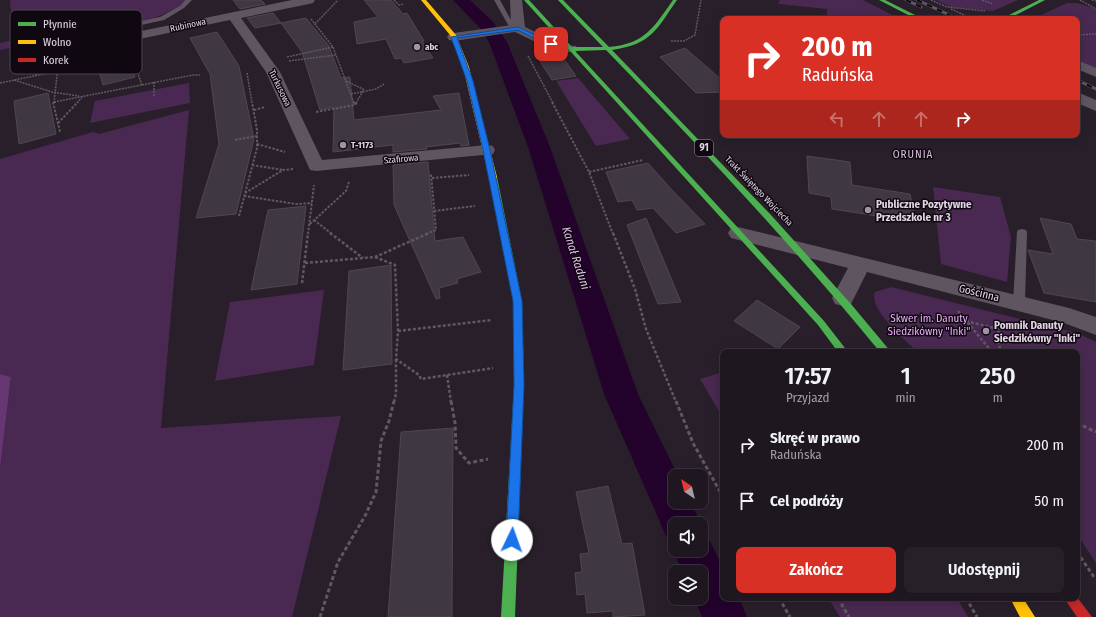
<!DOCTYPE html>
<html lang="pl">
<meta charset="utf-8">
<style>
:root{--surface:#1e1720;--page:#262029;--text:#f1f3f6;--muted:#a19fa5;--line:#3c363e;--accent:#d93025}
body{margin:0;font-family:"Fira Sans Condensed",sans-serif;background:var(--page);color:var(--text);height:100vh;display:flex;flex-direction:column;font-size:15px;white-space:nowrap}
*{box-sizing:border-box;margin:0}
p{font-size:13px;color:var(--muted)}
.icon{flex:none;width:22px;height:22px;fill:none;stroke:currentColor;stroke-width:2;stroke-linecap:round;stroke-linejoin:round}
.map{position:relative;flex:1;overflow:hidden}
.sheet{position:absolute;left:720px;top:349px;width:360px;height:252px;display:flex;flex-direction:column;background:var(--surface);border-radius:8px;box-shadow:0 2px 10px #0003,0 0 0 1px var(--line)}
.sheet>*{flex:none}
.guide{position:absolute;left:720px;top:16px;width:360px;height:122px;border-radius:8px;box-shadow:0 2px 10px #0003,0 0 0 1px var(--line);background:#d93025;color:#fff;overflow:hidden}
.needle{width:26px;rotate:325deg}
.tools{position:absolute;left:668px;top:469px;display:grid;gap:8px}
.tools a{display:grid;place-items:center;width:40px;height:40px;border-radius:8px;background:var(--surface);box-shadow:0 2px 10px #0003,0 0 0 1px var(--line);font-size:20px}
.pin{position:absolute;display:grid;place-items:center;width:34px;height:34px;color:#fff;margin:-17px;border-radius:8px;box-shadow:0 2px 6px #0006}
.me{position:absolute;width:44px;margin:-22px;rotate:3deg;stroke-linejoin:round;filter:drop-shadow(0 0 3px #0008)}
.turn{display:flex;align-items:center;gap:14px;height:84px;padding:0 16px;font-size:18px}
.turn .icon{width:52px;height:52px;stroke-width:2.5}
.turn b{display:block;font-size:28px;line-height:34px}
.lanes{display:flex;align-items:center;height:38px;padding:0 16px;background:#0003;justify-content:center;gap:20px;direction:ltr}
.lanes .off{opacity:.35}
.eta{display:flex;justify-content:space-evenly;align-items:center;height:68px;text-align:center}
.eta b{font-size:24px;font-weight:600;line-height:28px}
.cta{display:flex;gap:8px;margin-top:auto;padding:8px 16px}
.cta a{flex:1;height:46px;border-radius:8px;background:var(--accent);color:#fff;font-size:16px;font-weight:600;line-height:46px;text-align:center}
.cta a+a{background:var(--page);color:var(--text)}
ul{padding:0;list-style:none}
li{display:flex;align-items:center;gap:12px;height:56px;padding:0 16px}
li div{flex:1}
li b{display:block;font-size:15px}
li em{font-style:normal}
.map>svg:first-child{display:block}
.green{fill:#492951}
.forest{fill:#653671}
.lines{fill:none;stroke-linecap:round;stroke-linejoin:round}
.canal{fill:#23032c;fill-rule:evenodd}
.building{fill:#3f3842;stroke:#4f4651}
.path-far3{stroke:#5f5861;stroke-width:1.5;stroke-dasharray:2 1;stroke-linecap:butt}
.path-far2{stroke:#5f5861;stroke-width:2;stroke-dasharray:2.5 1.5;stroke-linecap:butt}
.path-far1{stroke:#5f5861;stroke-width:2.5;stroke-dasharray:3 2;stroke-linecap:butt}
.path{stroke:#5f5861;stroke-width:3;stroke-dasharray:4 2.5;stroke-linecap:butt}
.lane{fill:#5e5560;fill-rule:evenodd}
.street{fill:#5e5560;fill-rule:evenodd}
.fast{fill:#4caf50;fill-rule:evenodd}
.slow{fill:#ffc107;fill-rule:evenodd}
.jam{fill:#c62828;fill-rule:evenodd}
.rail-casing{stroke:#5f5761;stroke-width:3}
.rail{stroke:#0f0811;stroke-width:2;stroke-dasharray:5.5;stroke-linecap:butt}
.route{fill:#1a73e8;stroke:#114b97}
.poi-dot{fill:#a095a2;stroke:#0f0811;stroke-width:1.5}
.labels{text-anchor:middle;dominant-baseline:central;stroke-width:3;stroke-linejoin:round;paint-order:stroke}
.far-street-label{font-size:9px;fill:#e0d4e3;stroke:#0f0811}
.far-poi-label{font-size:9px;font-weight:bold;fill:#e0d4e3;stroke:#0f0811;text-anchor:start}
.shield{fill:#0f0811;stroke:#a197a4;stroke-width:1}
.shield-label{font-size:10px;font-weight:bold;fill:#e0d4e3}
.far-quarter-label{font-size:11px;letter-spacing:1px;fill:#d6bfdc;stroke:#0f0811}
.poi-label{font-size:11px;font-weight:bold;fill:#e0d4e3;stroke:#0f0811;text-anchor:start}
.street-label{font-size:11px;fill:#e0d4e3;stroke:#0f0811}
.park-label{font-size:11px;fill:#e9aef8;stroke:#0f0811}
.water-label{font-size:12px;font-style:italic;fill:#eabef5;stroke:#0f0811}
.key{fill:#0f0811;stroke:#4e4550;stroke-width:1}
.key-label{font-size:11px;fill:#e0d4e3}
</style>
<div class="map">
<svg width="1096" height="617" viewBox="0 0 1096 617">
<rect width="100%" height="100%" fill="#281f2a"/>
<path class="green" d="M 10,0 L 185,0 L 179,7 L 153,19 L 0,50 L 0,43 L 13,40 Z
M 780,0 L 863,0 L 900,19 L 827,19 L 827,9 L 778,4 Z
M 936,0 L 1018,0 L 993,11 L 951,7 Z
M 1067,3 L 1077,3 L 1096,9 L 1096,71 L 1077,62 L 1077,19 L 1033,19 Z
M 578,78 L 630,139 L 596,146 L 556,81 Z
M 189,83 L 190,103 L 90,123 L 95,101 Z
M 189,110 L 161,428 L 341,416 L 292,617 L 0,617 L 0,469 L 11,378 L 0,374 L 0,159 L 93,132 L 99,134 Z
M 933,187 L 1000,197 L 1011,237 L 1007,282 L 941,264 Z
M 891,287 L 1077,333 L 1096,342 L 1096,563 L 1077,534 L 1077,352 L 918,352 C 906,342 867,307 875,292 Z
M 324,290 L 314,365 L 215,381 L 230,302 Z
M 723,372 L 723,418 L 700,379 Z
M 828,598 L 957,598 L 968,617 L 840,617 Z"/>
<path class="forest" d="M 0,374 L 11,377 L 0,469 Z"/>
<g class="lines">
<path class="canal" d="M 453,0 L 470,0 L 493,22 L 507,42 L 550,147 L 638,394 L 678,476 L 675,476 L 675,502 L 691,502 L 701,524 L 675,524 L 675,541 L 667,538 L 604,394 L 528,147 L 489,42 L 481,29 Z
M 701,533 L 707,536 L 723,567 L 723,598 L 739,598 L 747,617 L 702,617 L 694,598 L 701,598 L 701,572 L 682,572 L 673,550 L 675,544 L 675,550 L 701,550 Z"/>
</g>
<path class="building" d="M 233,0 L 261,0 L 265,4 L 240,9 Z
M 364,0 L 391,0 L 403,14 L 407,13 L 424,41 L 422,41 L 433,58 L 404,63 L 401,58 L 395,59 L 386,39 L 357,44 L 354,22 L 378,17 Z
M 273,13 L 281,23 L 255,28 L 247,18 Z
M 306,18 L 329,46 L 341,78 L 350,77 L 354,120 L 441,110 L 433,96 L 459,93 L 469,145 L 461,146 L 460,143 L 426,147 L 427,149 L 393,152 L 393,145 L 333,152 L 334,107 L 320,110 L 302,52 L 281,23 Z
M 217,32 L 239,66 L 254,139 L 236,214 L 196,218 L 219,144 L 210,74 L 190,38 Z
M 123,44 L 135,77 L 103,85 L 93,51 Z
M 685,48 L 723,81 L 723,92 L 696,93 L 660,57 Z
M 561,55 L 576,76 L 552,80 L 538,58 Z
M 48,93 L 56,134 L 19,144 L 14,101 Z
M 807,156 L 850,162 L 852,185 L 910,194 L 916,222 L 832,209 L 831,197 L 809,193 Z
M 428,162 L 435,241 L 463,237 L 481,272 L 457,279 L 458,283 L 439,288 L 440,298 L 436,299 L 394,205 L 393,165 Z
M 648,163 L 671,189 L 705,224 L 676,233 L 653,208 L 637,210 L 632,200 L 618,202 L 606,172 Z
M 306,206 L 297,284 L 251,290 L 268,210 Z
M 646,218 L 681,302 L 658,304 L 627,225 Z
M 1040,218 L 1071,224 L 1077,239 L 1096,241 L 1096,302 L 1044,293 L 1028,250 L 1053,254 Z
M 391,265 L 392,364 L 343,370 L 349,271 Z
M 757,300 L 800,327 L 778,349 L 734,321 Z
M 453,428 L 452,617 L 388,617 L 401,432 Z
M 608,486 L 622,544 L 632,543 L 645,615 L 613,617 L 613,611 L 587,613 L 585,594 L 577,595 L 575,573 L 582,572 L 580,554 L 589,553 L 576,492 Z"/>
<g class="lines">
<path class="path-far3" d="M 394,0 L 399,5 L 404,4
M 931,0 L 947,7 L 985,11
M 982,0 L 993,4
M 1080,0 L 1096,9
M 1092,0 L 1096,1
M 951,9 L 973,19
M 311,19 L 333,47 L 354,103
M 315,24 L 338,0
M 1077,35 L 1096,34
M 671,41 L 684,41 L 695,35 L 701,0
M 131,55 L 142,85
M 528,56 L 553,103
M 287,57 L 333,47
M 289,61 L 336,55
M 35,71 L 36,76
M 247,73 L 252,103
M 14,80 L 52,92 L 79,96
M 346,81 L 365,90
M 154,82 L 154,96
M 0,83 L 58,71
M 351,94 L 376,89 L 384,84
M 54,102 L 193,75 L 200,75
M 54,103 L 58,66
M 77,103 L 83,96
M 356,103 L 363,91"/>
<path class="path-far2" d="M 53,102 L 60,132
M 54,102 L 56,102
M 354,102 L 355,105
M 552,102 L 589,172 L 613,234
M 254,110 L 265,107
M 316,112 L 355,105 L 357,102
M 58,123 L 78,102
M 235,140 L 257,136
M 257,144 L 285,152
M 252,165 L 283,170
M 589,172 L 643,160
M 432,178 L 469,175
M 245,193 L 283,170 L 294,169
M 244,196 L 296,204 L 312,203
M 434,211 L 475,206
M 239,216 L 257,148 L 257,130 L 252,102
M 314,220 L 332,234
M 310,224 L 346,191 L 349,182
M 308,234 L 314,185
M 426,234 L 436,230 L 431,174"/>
<path class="path-far1" d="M 330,233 L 363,258
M 613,233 L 635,289 L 646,329 L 676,402
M 375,257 L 395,265 L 398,331 L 396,359 L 419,375 L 421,379 L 493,368
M 305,263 L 375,257 L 429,233
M 302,283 L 308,233
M 958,311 L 992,352
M 996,320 L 998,329
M 966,321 L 998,329 L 1000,352
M 398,331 L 492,320
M 447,375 L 451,402
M 394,402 L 396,394 L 396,359"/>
<path class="path" d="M 451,401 L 455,423 L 456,448 L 469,463 L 488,459
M 676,401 L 693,443 L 723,497
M 1077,423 L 1096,432
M 1077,552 L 1094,577
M 779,598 L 790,617
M 838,598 L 849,617
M 966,598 L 977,617
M 320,617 L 338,562 L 365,516 L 376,492 L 381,441 L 389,421 L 394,401"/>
<path class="lane" d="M 185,0 L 192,0 L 184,8 L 164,20 L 13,53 L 9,51 L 13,49 L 160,17 L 180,6 Z
M 494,0 L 500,0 L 516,29 L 515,30 L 511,30 Z
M 1022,229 L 1026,230 L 1027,232 L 1025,303 L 1023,306 L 1019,307 L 1015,306 L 1013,303 L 1017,232 L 1018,230 Z"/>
<path class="street" d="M 292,0 L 315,0 L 313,3 L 309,4 L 241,18 L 280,72 L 322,160 L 487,145 L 493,146 L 495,150 L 493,154 L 316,171 L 310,170 L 266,72 L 230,20 L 68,54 L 63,53 L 61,50 L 63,47 L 68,46 Z
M 510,0 L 522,0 L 525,27 L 563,45 L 576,46 L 578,49 L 576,52 L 556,52 L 515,32 L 454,41 L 449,40 L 447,37 L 449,34 L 454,33 L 511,25 Z
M 1077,60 L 1096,68 L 1096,77 L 1077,69 Z
M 1077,92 L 1096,100 L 1096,111 L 1077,103 Z
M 738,227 L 1069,308 L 1096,317 L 1096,335 L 1064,323 L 867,272 L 851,304 L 843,306 L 835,304 L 832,298 L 848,268 L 731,238 L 728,233 L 731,228 Z"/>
<path class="fast" d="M 524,0 L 529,0 L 572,47 L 603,47 L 558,0 L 563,0 L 609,47 C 645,44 654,27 673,0 L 677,0 C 656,30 652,44 612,50 L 771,215 L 851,304 L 891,352 L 880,352 C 794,247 701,148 606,50 L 575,51 L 824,321 L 848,352 L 838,352 L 818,325 Z
M 879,0 L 885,0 L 923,19 L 916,19 Z
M 1039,0 L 1045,0 L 1008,19 L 1001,19 Z
M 490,175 L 496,175 L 497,177 L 522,301 L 524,385 L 515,617 L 501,617 L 514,385 L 514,301 L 489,177 Z"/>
<path class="slow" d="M 421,0 L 426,0 L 456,35 L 469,67 L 497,177 L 496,179 L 490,179 L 489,177 L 463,67 L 450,35 Z
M 1010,598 L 1023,598 L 1035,617 L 1020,617 Z"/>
<path class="jam" d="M 1077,597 L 1092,617 L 1077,617 L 1064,598 L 1077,598 Z"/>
<defs>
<path id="rail" d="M 906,0 L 921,7
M 917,0 L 958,19
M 1077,80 L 1096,89"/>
</defs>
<use href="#rail" class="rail-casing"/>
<use href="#rail" class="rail"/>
</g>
<path class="route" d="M 518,27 L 554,44 L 549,46 L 518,30 L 457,38 L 473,81 L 490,150 L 522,301 L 524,385 L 518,540 L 516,544 L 512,546 L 507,544 L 506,540 L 514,385 L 513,301 L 483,150 L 467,81 L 451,37 Z"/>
<g class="poi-dot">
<circle cx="417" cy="47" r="4"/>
<circle cx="343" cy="145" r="4"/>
<circle cx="868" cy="210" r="4"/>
<circle cx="986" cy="331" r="4"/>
</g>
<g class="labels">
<g class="far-street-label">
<text transform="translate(188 25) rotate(-12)">Rubinowa</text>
<text transform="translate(280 88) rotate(64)">Turkusowa</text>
<text transform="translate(401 159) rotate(-5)">Szafirowa</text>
<text transform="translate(759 191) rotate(46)">Trakt Świętego Wojciecha</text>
</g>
<g class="far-poi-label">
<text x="425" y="47">abc</text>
<text x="351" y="145">T-1173</text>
</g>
<rect class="shield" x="695" y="140" width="18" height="16" rx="3"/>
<g class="shield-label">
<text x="704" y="148">91</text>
</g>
<g class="far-quarter-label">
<text x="913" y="154">ORUNIA</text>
</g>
<g class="poi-label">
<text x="876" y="204">Publiczne Pozytywne<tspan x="876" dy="13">Przedszkole nr 3</tspan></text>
<text x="994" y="325">Pomnik Danuty<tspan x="994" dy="13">Siedzikówny "Inki"</tspan></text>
</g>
<g class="street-label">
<text transform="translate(979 293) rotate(14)">Gościnna</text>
</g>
<g class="park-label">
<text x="929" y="318">Skwer im. Danuty<tspan x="929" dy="13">Siedzikówny "Inki"</tspan></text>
</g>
<g class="water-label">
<text transform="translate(576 258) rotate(72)">Kanał Raduni</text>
</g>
</g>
<rect x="10" y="10" width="132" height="64" rx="6" class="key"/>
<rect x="18" y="22" width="18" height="4" fill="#4caf50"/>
<rect x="18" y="40" width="18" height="4" fill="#ffc107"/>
<rect x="18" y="58" width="18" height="4" fill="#c62828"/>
<g class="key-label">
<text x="43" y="28">Płynnie</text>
<text x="43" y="46">Wolno</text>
<text x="43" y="64">Korek</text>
</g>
</svg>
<div class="tools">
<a><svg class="needle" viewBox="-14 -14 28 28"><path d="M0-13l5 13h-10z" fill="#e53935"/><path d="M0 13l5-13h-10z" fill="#a19fa5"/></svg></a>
<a><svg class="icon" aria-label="sound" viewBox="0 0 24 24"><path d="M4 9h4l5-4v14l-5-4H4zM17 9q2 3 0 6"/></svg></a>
<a><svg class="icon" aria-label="layers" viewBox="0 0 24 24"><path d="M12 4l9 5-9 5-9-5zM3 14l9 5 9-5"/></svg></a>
</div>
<div class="pin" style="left:551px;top:44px;background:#d93025"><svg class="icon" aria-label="arrive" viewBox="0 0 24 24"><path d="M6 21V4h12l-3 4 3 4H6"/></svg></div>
<svg class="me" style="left:512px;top:540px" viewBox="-20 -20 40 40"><circle r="19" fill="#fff"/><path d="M0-13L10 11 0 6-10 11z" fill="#1a73e8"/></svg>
<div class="guide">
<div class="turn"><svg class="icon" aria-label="right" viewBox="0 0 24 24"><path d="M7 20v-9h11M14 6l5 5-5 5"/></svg><div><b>200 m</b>Raduńska</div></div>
<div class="lanes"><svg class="icon off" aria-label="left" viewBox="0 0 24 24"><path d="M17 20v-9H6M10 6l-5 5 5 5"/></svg><svg class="icon off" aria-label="ahead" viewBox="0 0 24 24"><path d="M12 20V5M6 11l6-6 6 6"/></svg><svg class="icon off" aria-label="ahead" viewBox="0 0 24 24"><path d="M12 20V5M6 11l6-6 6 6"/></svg><svg class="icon" aria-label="right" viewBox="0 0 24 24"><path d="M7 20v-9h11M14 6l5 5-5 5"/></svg></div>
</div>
<section class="sheet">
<div class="eta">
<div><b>17:57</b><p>Przyjazd</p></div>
<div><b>1</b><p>min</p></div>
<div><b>250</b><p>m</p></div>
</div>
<ul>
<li><svg class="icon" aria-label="right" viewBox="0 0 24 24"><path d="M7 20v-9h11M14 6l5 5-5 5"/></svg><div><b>Skręć w prawo</b><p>Raduńska</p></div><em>200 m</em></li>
<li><svg class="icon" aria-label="arrive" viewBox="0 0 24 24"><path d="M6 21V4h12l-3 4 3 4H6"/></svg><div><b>Cel podróży</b></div><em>50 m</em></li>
</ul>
<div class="cta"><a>Zakończ</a><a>Udostępnij</a></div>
</section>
</div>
